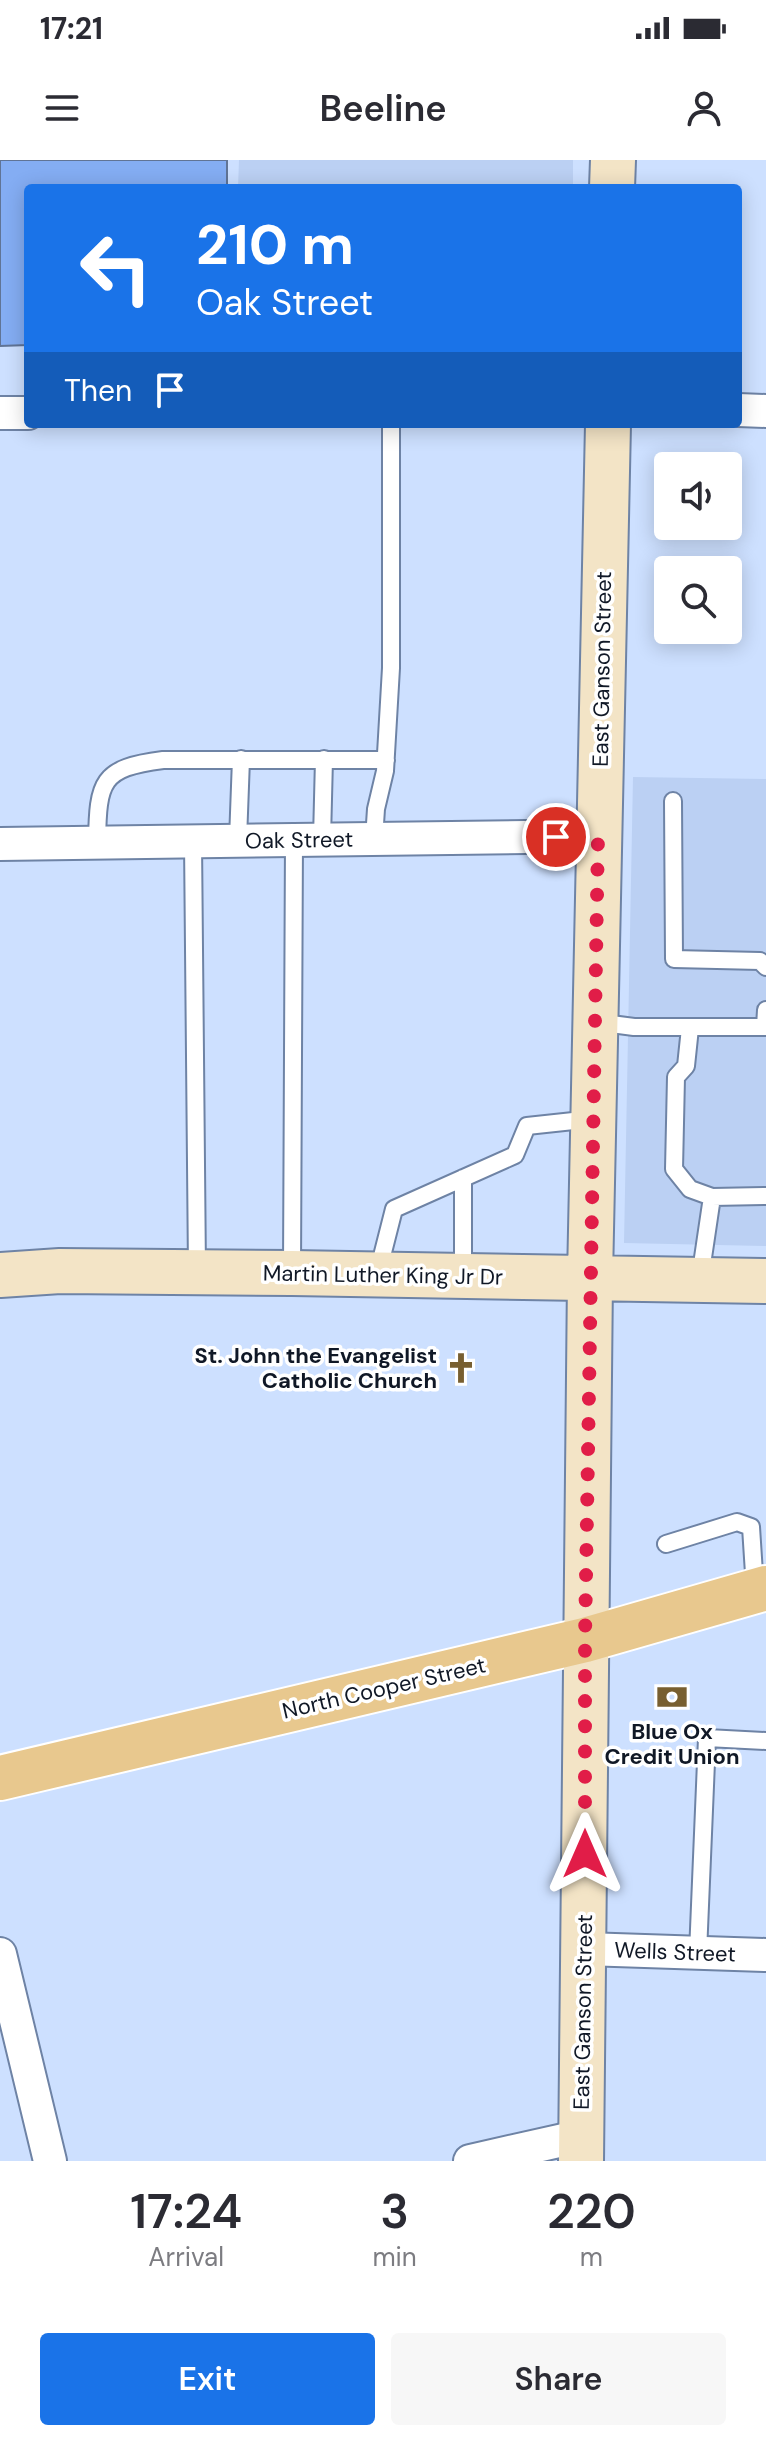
<!DOCTYPE html>
<style>
:root{--surface:#fff;--page:#f7f7f7;--text:#2b2b33;--muted:#7c7c81;--accent:#1a73e8}
body{margin:0;font-family:"DM Sans",sans-serif;background:var(--page);color:var(--text);height:100vh;display:flex;flex-direction:column;font-size:30px;white-space:nowrap}
*{box-sizing:border-box;margin:0}
p{font-size:26px;color:var(--muted)}
.icon{flex:none;width:44px;height:44px;fill:none;stroke:currentColor;stroke-width:2;stroke-linecap:round;stroke-linejoin:round}
.map{position:relative;height:2001px;overflow:hidden}
.details{display:flex;flex-direction:column;background:var(--surface);flex:1}
.details>*{flex:none}
.top-card{position:absolute;left:24px;top:24px;width:718px;height:244px;border-radius:8px;box-shadow:0 4px 20px #0003;background:#1a73e8;color:#fff;overflow:hidden}
.buttons{position:absolute;left:654px;top:292px;display:grid;gap:16px}
.buttons a{display:grid;place-items:center;width:88px;height:88px;border-radius:8px;background:var(--surface);box-shadow:0 4px 20px #0003;font-size:40px}
.pin{position:absolute;display:grid;place-items:center;width:68px;height:68px;color:#fff;margin:-34px;border:4px solid #fff;border-radius:50%;box-shadow:0 2px 8px #0007}
.me{position:absolute;width:88px;margin:-44px;rotate:0deg;stroke-linejoin:round;filter:drop-shadow(0 0 6px #0008)}
.turn{display:flex;align-items:center;gap:28px;height:168px;padding:0 40px;font-size:36px}
.turn .icon{width:104px;height:104px;stroke-width:2.5}
.turn b{display:block;font-size:56px;line-height:68px}
.then{display:flex;align-items:center;height:76px;padding:0 40px;background:#0003;gap:16px;font-size:30px}
.eta{display:flex;justify-content:space-evenly;align-items:center;height:136px;text-align:center}
.eta b{font-size:48px;font-weight:600;line-height:56px}
.primary-button{display:flex;gap:16px;margin-top:auto;padding:16px 40px}
.primary-button a{flex:1;height:92px;border-radius:8px;background:var(--accent);color:#fff;font-size:32px;font-weight:600;line-height:92px;text-align:center}
.primary-button a+a{background:var(--page);color:var(--text)}
.status{display:flex;justify-content:space-between;align-items:center;height:56px;padding:0 40px;background:var(--surface);direction:ltr}
.status svg{height:22px;fill:currentColor}
header{display:flex;justify-content:space-between;align-items:center;height:104px;padding:0 40px;background:var(--surface);font-size:36px;font-weight:600}
.map>svg:first-child{display:block}
.built{fill:#bbd0f3}
.building{fill:#84adf3;stroke:#607496;stroke-width:2}
.lines{fill:none;stroke-linecap:round;stroke-linejoin:round}
.lane-casing{stroke:#6e83a5;stroke-width:20}
.street-casing{stroke:#6e83a5;stroke-width:36}
.secondary-casing{stroke:#6e83a5;stroke-width:48}
.primary-casing{stroke:#fff;stroke-width:48}
.lane{stroke:#fff;stroke-width:16}
.street{stroke:#fff;stroke-width:32}
.secondary{stroke:#f3e4c6;stroke-width:44}
.primary{stroke:#e8c88e;stroke-width:44}
.route{stroke:#e11d48;stroke-width:14;stroke-dasharray:0 25.2}
.labels{text-anchor:middle;dominant-baseline:central;stroke-width:7;stroke-linejoin:round;paint-order:stroke}
.street-label{font-size:22px;fill:#101826;stroke:#fff}
.poi-label{font-size:22px;font-weight:bold;fill:#101826;stroke:#fff;text-anchor:end}
</style>
<div class="status"><b>17:21</b><svg viewBox="0 0 49 12"><path d="M0 12V9h3v3zM5 12V6h3v6zM10 12V3h3v9zM15 12V0h3v12zM26 1h20v11H26zM47 4h2v5h-2z"/></svg></div>
<header><svg class="icon" aria-label="menu" viewBox="0 0 24 24"><path d="M4 6h16M4 12h16M4 18h16"/></svg>Beeline<svg class="icon" aria-label="person" viewBox="0 0 24 24"><circle cx="12" cy="8" r="4"/><path d="M4 21q1-7 8-7t8 7"/></svg></header>
<div class="map">
<svg width="766" height="2001" viewBox="0 0 766 2001">
<rect width="100%" height="100%" fill="#cde0ff"/>
<path class="built" d="M 239,0 L 573,0 L 573,28 L 238,28 Z
M 633,617 L 766,619 L 766,1086 L 624,1083 Z"/>
<path class="building" d="M 0,0 L 227,0 L 227,28 L 28,28 L 28,185 L 0,186 Z"/>
<g class="lines">
<defs>
<path id="lane" d="M 673,641 L 674,799 L 760,801 L 766,807
M 322,679 L 324,599
M 374,679 L 376,649 L 385,611 L 391,508 L 391,264
M 238,680 L 241,599
M 193,681 L 197,1111
M 97,682 C 98,621 101,608 163,600 L 386,600
M 596,862 L 634,867 L 766,867
M 765,867 L 766,850
M 690,868 L 686,906 L 676,917 L 674,1009 L 690,1029 L 712,1037 L 766,1036
M 292,1110 L 294,679
M 378,1112 L 394,1049 L 515,995 L 527,966 L 592,959
M 463,1116 L 463,1018
M 700,1118 L 712,1037
M 666,1384 L 737,1362 L 751,1367 L 755,1429
M 698,1793 L 707,1578 L 766,1581"/>
<path id="street" d="M 738,250 L 766,251
M 0,253 L 28,253
M 0,684 L 598,676
M 585,1789 L 766,1795
M 0,1794 L 50,2001
M 470,2001 L 581,1976"/>
<path id="secondary" d="M 612,28 L 613,0
M 0,1115 L 60,1111 L 292,1113 L 766,1121
M 581,2001 L 590,1118 L 608,264"/>
<path id="primary" d="M 0,1618 L 585,1480 L 766,1428"/>
</defs>
<use href="#lane" class="lane-casing"/>
<use href="#street" class="street-casing"/>
<use href="#secondary" class="secondary-casing"/>
<use href="#primary" class="primary-casing"/>
<use href="#lane" class="lane"/>
<use href="#street" class="street"/>
<use href="#secondary" class="secondary"/>
<use href="#primary" class="primary"/>
</g>
<g class="lines">
<path class="route" d="M 556,677 L 598,676 L 585,1480 L 585,1694"/>
</g>
<defs>
<symbol id="church-bare" viewBox="-9 -9 18 18"><path d="M-1.2-6h2.4v3.5h3.3v2.4h-3.3V6h-2.4V-.1h-3.3v-2.4h3.3Z" fill="#785f30" stroke="#fff" stroke-width="2.5" paint-order="stroke"/></symbol>
<symbol id="bank-bare" viewBox="-9 -9 18 18"><path d="M-6-4H6V4H-6ZM0-2.3a2.3 2.3 0 1 0 0 4.6a2.3 2.3 0 1 0 0-4.6Z" fill="#785f30" stroke="#fff" stroke-width="2.5" paint-order="stroke"/></symbol>
</defs>
<g fill-rule="evenodd">
<use href="#church-bare" x="439" y="1186" width="44" height="44"/>
<use href="#bank-bare" x="650" y="1515" width="44" height="44"/>
</g>
<g class="labels">
<g class="street-label">
<text transform="translate(602 509) rotate(-89)">East Ganson Street</text>
<text transform="translate(299 680) rotate(-1)">Oak Street</text>
<text transform="translate(383 1115) rotate(1)">Martin Luther King Jr Dr</text>
<text transform="translate(384 1528) rotate(-13)">North Cooper Street</text>
<text transform="translate(675 1792) rotate(2)">Wells Street</text>
<text transform="translate(583 1852) rotate(-89)">East Ganson Street</text>
</g>
<g class="poi-label">
<text x="437" y="1195">St. John the Evangelist<tspan x="437" dy="25">Catholic Church</tspan></text>
<text x="672" y="1571" text-anchor="middle">Blue Ox<tspan x="672" dy="25">Credit Union</tspan></text>
</g>
</g>
</svg>
<div class="buttons">
<a><svg class="icon" aria-label="sound" viewBox="0 0 24 24"><path d="M4 9h4l5-4v14l-5-4H4zM17 9q2 3 0 6"/></svg></a>
<a><svg class="icon" aria-label="search" viewBox="0 0 24 24"><circle cx="10" cy="10" r="6"/><path d="M15 15l6 6"/></svg></a>
</div>
<div class="pin" style="left:556px;top:677px;background:#d93025"><svg class="icon" aria-label="arrive" viewBox="0 0 24 24"><path d="M6 21V4h12l-3 4 3 4H6"/></svg></div>
<svg class="me" style="left:585px;top:1694px" viewBox="-20 -20 40 40"><path d="M0-17L14 15 0 8-14 15z" fill="#e11d48" stroke="#fff" stroke-width="4"/></svg>
<div class="top-card">
<div class="turn"><svg class="icon" aria-label="left" viewBox="0 0 24 24"><path d="M17 20v-9H6M10 6l-5 5 5 5"/></svg><div><b>210 m</b>Oak Street</div></div>
<div class="then">Then<svg class="icon" aria-label="arrive" viewBox="0 0 24 24"><path d="M6 21V4h12l-3 4 3 4H6"/></svg></div>
</div>
</div>
<section class="details">
<div class="eta">
<div><b>17:24</b><p>Arrival</p></div>
<div><b>3</b><p>min</p></div>
<div><b>220</b><p>m</p></div>
</div>
<div class="primary-button"><a>Exit</a><a>Share</a></div>
</section>
